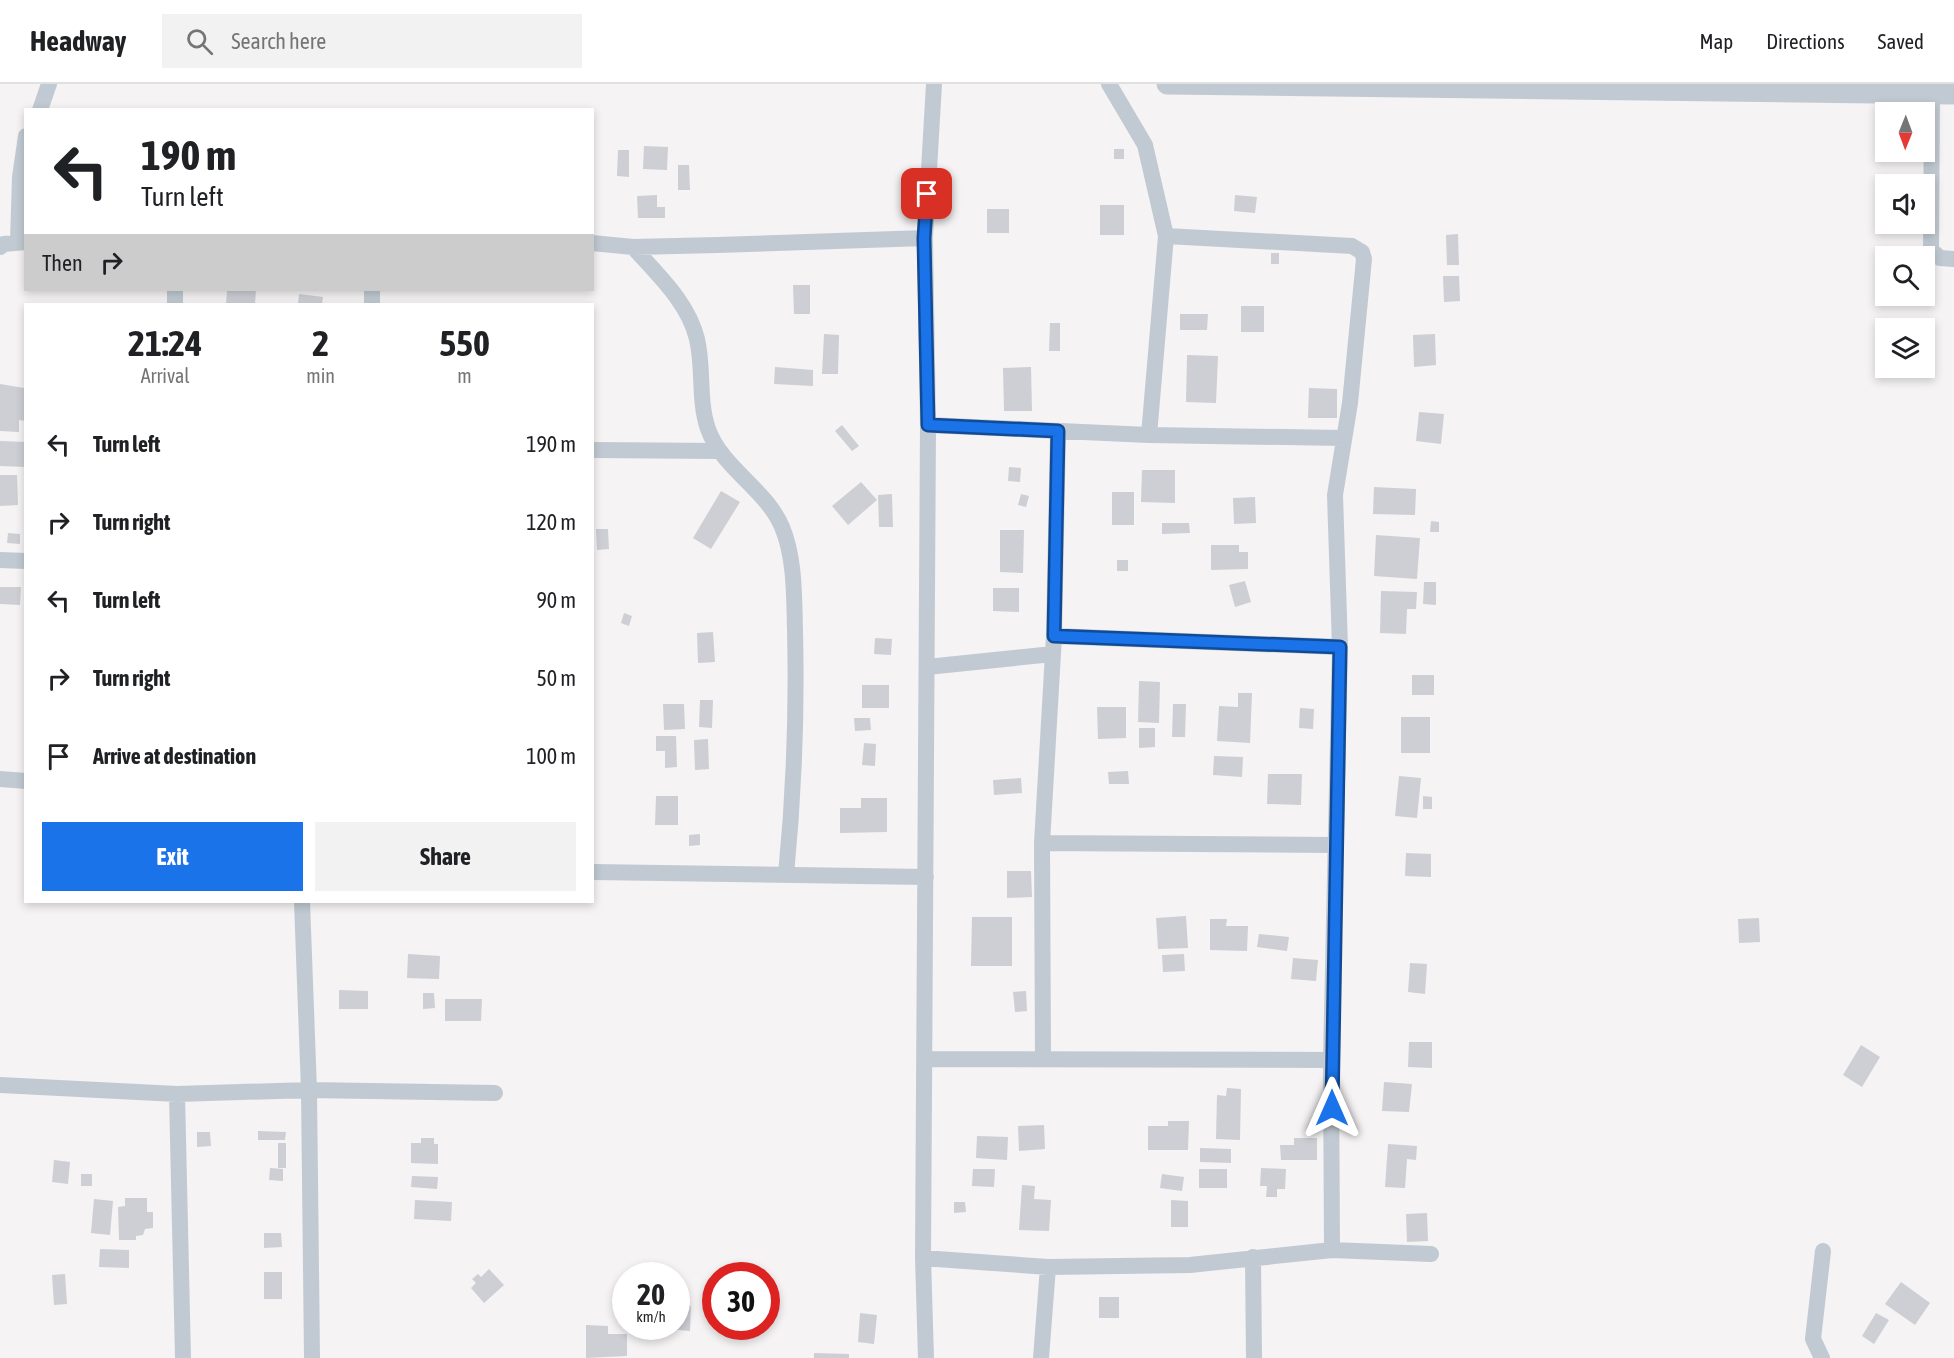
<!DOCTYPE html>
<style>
:root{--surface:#fff;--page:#f2f2f2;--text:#202124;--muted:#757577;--line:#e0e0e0;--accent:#1a73e8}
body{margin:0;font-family:"Asap Condensed",sans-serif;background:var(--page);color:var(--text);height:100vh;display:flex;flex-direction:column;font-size:22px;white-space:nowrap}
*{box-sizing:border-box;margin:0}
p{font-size:20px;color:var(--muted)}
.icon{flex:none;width:33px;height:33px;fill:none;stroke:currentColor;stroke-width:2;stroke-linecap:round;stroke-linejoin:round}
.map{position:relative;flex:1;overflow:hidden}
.panel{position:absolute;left:24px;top:219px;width:570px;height:600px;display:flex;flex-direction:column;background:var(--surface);border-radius:0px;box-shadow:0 3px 9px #0003}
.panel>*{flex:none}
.top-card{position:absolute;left:24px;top:24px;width:570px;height:183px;border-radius:0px;box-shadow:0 3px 9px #0003;background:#fff;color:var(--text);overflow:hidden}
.needle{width:39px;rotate:181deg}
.buttons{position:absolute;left:1875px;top:18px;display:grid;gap:12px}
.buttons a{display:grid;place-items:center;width:60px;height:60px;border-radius:0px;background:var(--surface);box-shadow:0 3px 9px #0003;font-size:30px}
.speed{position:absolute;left:612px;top:1178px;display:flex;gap:12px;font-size:30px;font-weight:700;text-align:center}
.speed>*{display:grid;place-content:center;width:78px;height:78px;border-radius:50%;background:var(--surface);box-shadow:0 3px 9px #0003;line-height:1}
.speed small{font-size:15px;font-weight:400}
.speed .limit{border:9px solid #d22;background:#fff;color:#111}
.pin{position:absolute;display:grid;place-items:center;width:51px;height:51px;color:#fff;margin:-26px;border-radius:12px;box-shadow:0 3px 9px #0006}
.me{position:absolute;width:66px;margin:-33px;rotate:0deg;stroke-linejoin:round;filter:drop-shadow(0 0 4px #0008)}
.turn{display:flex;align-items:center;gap:21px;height:126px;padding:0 18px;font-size:27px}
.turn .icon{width:78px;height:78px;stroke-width:2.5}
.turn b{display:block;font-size:42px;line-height:51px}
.then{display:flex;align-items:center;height:57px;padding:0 18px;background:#0003;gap:12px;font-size:22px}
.eta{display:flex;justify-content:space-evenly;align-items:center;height:102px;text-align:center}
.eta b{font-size:36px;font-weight:700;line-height:42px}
.action{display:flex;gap:12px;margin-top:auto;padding:12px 18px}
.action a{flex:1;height:69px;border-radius:0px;background:var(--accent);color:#fff;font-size:24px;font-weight:700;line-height:69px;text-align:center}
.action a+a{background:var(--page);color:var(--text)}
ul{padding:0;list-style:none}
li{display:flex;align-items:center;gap:18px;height:78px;padding:0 18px}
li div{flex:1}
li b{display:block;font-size:22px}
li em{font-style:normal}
header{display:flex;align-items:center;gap:36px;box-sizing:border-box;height:84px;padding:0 30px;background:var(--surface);border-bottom:2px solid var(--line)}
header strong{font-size:28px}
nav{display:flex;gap:33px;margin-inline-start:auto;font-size:21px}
.search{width:420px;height:54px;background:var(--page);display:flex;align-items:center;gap:15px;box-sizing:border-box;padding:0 21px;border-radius:0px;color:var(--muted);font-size:22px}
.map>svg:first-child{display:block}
.building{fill:#cdcfd5}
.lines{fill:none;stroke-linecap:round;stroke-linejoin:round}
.minor{stroke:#c1cad2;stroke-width:16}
.tertiary{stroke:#c1cad2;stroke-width:21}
.route-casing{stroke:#114b97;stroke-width:15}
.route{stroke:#1a73e8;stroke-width:10}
</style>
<header>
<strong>Headway</strong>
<div class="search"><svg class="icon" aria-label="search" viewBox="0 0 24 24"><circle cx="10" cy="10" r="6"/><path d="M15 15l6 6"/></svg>Search here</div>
<nav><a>Map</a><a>Directions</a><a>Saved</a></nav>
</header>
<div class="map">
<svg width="1954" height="1274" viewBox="0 0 1954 1274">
<rect width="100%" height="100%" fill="#f5f3f3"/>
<path class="building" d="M 644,62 L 668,63 L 667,86 L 643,85 Z
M 1114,65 L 1124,65 L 1124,75 L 1114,75 Z
M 618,66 L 629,66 L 629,93 L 617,92 Z
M 678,81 L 689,81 L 690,106 L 678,106 Z
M 657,111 L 657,123 L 665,123 L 665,134 L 638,134 L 637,112 Z
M 1235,111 L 1257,113 L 1255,129 L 1234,127 Z
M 1100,121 L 1124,121 L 1124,151 L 1100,151 Z
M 987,125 L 1009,125 L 1009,149 L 987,149 Z
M 1458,150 L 1459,181 L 1447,181 L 1446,151 Z
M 1271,169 L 1279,169 L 1279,180 L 1271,180 Z
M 1443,192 L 1459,192 L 1460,217 L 1444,218 Z
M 793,201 L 810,201 L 810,230 L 794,230 Z
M 227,206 L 256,206 L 255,220 L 226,220 Z
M 299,210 L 323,213 L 322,220 L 298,220 Z
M 1241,222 L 1264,222 L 1264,248 L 1241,248 Z
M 1180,230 L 1208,230 L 1207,246 L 1180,246 Z
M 1050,239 L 1060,239 L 1060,267 L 1049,267 Z
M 824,250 L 839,251 L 838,290 L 822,290 Z
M 1435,250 L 1436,281 L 1414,283 L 1413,251 Z
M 1187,271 L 1218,272 L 1216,319 L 1186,318 Z
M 775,283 L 813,286 L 813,302 L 774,300 Z
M 1031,283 L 1032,327 L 1004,327 L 1003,284 Z
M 0,300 L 24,304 L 26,308 L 26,337 L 19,336 L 19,348 L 0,347 Z
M 1309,304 L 1337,305 L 1337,334 L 1308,334 Z
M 1419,328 L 1444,330 L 1441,360 L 1416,357 Z
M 842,341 L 859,362 L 852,367 L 835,347 Z
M 0,357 L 26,358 L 26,383 L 0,382 Z
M 1009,383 L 1021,384 L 1020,398 L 1008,397 Z
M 1142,386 L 1175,386 L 1175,419 L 1141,418 Z
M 0,391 L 17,391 L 18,421 L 0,422 Z
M 861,398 L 877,416 L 848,441 L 832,422 Z
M 1374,403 L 1416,405 L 1415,431 L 1373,430 Z
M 721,407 L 740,418 L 711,465 L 693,454 Z
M 1112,408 L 1134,408 L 1134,441 L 1112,441 Z
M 892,410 L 893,443 L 879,443 L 878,411 Z
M 1021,410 L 1029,412 L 1026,423 L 1018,421 Z
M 1255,413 L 1256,439 L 1234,440 L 1233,414 Z
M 1431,437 L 1439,438 L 1439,448 L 1430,448 Z
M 1162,439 L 1189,439 L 1190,449 L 1162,450 Z
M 596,445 L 608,445 L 609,465 L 597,466 Z
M 1000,446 L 1024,446 L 1023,489 L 1000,488 Z
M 8,449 L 20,450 L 20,460 L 7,459 Z
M 1376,451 L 1420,454 L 1417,495 L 1374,492 Z
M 1211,461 L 1239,461 L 1239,468 L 1248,468 L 1248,485 L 1211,486 Z
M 1117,476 L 1128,476 L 1128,487 L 1117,487 Z
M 1245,497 L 1251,518 L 1235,523 L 1229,501 Z
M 1424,498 L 1436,498 L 1436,521 L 1423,520 Z
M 0,503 L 21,503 L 20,521 L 0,520 Z
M 993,504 L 1019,504 L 1019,528 L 993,527 Z
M 1381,507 L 1417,508 L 1416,525 L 1407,525 L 1406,550 L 1380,549 Z
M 624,529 L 632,532 L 629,542 L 621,539 Z
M 713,548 L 715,578 L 698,579 L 697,549 Z
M 875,554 L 892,555 L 891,571 L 874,570 Z
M 1412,591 L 1434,591 L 1434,611 L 1412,611 Z
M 1139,597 L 1160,598 L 1159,639 L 1138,638 Z
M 862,601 L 889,601 L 889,624 L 862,624 Z
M 1238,609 L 1252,609 L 1250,659 L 1217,657 L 1219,622 L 1238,623 Z
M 700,616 L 713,616 L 712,644 L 699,643 Z
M 663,620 L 684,620 L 685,645 L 664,646 Z
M 1173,620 L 1186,620 L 1185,653 L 1172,653 Z
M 1097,623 L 1126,623 L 1126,654 L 1098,655 Z
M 1300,624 L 1314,625 L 1313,645 L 1299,644 Z
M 1401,633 L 1430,633 L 1430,669 L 1401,669 Z
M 854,634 L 870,634 L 871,646 L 855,647 Z
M 1139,644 L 1155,644 L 1155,663 L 1139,664 Z
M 656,652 L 676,652 L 677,683 L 665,684 L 665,667 L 656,667 Z
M 708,655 L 709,685 L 695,686 L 694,656 Z
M 864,659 L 876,660 L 875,682 L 862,681 Z
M 1214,672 L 1243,673 L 1242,693 L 1213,691 Z
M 1128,687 L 1129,700 L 1109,700 L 1108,688 Z
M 1268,690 L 1302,690 L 1301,721 L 1267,720 Z
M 1399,692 L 1421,694 L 1417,734 L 1395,732 Z
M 1021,694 L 1022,709 L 994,711 L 993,696 Z
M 656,712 L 678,712 L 678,741 L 655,741 Z
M 1423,712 L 1432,713 L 1432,725 L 1423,725 Z
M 861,714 L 887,714 L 887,748 L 840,749 L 840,724 L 861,724 Z
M 700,750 L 700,761 L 689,762 L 689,751 Z
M 1406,769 L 1431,770 L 1431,793 L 1405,792 Z
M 1007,787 L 1031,787 L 1032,813 L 1007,814 Z
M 1186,832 L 1188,864 L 1158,865 L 1156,834 Z
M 972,833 L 1012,833 L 1012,882 L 971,882 Z
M 1759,834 L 1760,858 L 1739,859 L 1738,835 Z
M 1210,835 L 1227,835 L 1226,842 L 1248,842 L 1247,867 L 1210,866 Z
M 1259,850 L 1289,853 L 1287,867 L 1257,863 Z
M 408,870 L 440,872 L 439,895 L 407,894 Z
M 1184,870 L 1185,887 L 1163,888 L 1162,871 Z
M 1293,874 L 1318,876 L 1316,897 L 1291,895 Z
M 1410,879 L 1427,880 L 1425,910 L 1408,908 Z
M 339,906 L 368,907 L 368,925 L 339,925 Z
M 1026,907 L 1027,927 L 1015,928 L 1013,908 Z
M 423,909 L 434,909 L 435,924 L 423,925 Z
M 445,915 L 482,915 L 481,937 L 445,937 Z
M 1409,958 L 1432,958 L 1432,984 L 1408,983 Z
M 1861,961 L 1880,973 L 1862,1003 L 1843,991 Z
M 1384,998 L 1412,1000 L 1409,1028 L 1382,1027 Z
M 1227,1004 L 1241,1005 L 1240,1056 L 1216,1055 L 1217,1011 L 1226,1012 Z
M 1168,1037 L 1189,1037 L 1188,1066 L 1148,1066 L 1148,1042 L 1168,1042 Z
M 1044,1041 L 1045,1065 L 1019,1067 L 1018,1042 Z
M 258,1047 L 286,1048 L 285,1056 L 258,1056 Z
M 197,1048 L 210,1048 L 211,1062 L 197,1063 Z
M 977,1052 L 1008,1053 L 1007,1076 L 976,1074 Z
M 421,1054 L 434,1054 L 434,1060 L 438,1060 L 438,1080 L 411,1079 L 411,1059 L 421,1059 Z
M 1294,1054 L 1317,1054 L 1317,1076 L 1281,1076 L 1280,1061 L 1294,1061 Z
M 278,1059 L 286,1059 L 286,1084 L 278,1084 Z
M 1388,1060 L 1417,1062 L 1416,1076 L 1407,1075 L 1405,1104 L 1385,1103 Z
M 1200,1064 L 1231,1065 L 1231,1079 L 1200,1078 Z
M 54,1076 L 70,1078 L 68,1100 L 52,1098 Z
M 270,1084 L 283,1085 L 283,1097 L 269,1096 Z
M 1261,1084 L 1286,1085 L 1285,1105 L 1277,1105 L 1277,1113 L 1266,1113 L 1267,1102 L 1260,1102 Z
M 973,1085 L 995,1085 L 994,1103 L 972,1102 Z
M 1199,1085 L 1227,1085 L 1227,1104 L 1199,1104 Z
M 81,1090 L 92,1090 L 92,1102 L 81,1102 Z
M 1162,1090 L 1184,1093 L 1182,1107 L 1160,1104 Z
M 412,1092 L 438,1093 L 437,1105 L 411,1103 Z
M 1022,1101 L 1035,1102 L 1034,1115 L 1051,1116 L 1049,1147 L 1019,1146 Z
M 125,1114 L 147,1114 L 147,1128 L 153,1128 L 153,1144 L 145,1145 L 143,1151 L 136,1152 L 136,1156 L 119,1156 L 118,1123 L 125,1122 Z
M 94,1115 L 113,1117 L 110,1151 L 91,1149 Z
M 415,1116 L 452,1118 L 451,1137 L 414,1135 Z
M 1171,1116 L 1188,1117 L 1188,1143 L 1171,1143 Z
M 954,1118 L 965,1118 L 966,1128 L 954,1129 Z
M 1427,1129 L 1428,1157 L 1407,1158 L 1406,1130 Z
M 264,1149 L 281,1149 L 282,1163 L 264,1164 Z
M 100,1165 L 129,1166 L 129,1184 L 99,1183 Z
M 489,1185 L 504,1201 L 484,1219 L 471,1204 L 476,1199 L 472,1195 L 478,1190 L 481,1193 Z
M 264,1188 L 282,1188 L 282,1215 L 264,1215 Z
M 65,1190 L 67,1220 L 54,1221 L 52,1191 Z
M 1901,1198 L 1930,1219 L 1915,1241 L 1885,1220 Z
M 1099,1213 L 1119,1213 L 1119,1234 L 1099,1234 Z
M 678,1221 L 691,1222 L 690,1247 L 669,1245 L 670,1242 L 676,1242 Z
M 860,1229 L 877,1231 L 874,1260 L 858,1258 Z
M 1876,1229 L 1889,1236 L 1874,1260 L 1862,1252 Z
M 586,1241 L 608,1242 L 608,1250 L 627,1250 L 627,1272 L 586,1274 Z
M 814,1269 L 849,1270 L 849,1274 L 814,1274 Z"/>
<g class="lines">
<path class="minor" d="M 1109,0 L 1145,61 L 1166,152 L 1149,351
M 1932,9 L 1931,166 L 1940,174 L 1954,175
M 40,26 L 49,0
M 1166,152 L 1352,162 L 1362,168 L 1364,175 L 1350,319 L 1335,411 L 1340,563 L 1331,976 L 1332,1166
M 18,158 L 20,93 L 26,52
M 592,159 L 633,163 L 718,161 L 925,154
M 0,163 L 4,160 L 26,158
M 633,163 C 657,190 688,218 697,255 C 704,285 698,316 708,345 C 722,384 766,405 782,443 C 795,474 794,512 795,546 C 797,628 794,709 786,791
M 175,220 L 175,206
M 372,220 L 372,206
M 928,341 L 1149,351 L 1343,354
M 592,366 L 719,367
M 0,476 L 26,477
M 1054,552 L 1340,563
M 927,583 L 1053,570
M 0,695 L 26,697
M 1042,759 L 1334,761
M 592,788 L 926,793
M 924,975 L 1331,976
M 1043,975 L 1042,759 L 1054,552 L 1058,347
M 0,1001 L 177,1010 L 309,1006 L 302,818
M 177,1010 L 183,1274
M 1253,1173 L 1254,1274
M 923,1174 L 1048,1183 L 1190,1181 L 1332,1166 L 1431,1170
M 312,1274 L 309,1006 L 495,1009
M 926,1274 L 923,1174 L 928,341 L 925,154 L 934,0
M 1041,1274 L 1048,1183
M 1822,1274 L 1813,1255 L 1823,1167"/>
<path class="tertiary" d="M 1167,0 L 1954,10"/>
</g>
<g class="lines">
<defs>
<path id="route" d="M 927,110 L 924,154 L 928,341 L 1058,347 L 1054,552 L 1340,563 L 1332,1024"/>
</defs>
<use href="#route" class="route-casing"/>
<use href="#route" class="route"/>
</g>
</svg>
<div class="buttons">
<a><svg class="needle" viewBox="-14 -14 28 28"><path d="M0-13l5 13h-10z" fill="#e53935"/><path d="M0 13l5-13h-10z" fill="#757577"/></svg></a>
<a><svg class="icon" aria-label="sound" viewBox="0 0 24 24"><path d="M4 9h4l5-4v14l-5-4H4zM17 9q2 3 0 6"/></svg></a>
<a><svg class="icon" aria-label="search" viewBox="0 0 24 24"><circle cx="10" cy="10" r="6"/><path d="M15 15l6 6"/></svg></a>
<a><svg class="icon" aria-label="layers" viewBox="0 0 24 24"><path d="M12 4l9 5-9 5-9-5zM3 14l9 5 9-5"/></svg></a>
</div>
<div class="speed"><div>20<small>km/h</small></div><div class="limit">30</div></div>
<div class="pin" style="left:927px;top:110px;background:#d93025"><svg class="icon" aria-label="arrive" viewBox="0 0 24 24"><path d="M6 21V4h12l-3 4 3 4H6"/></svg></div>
<svg class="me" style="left:1332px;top:1024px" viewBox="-20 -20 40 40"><path d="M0-17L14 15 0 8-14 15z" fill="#1a73e8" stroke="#fff" stroke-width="4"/></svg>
<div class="top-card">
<div class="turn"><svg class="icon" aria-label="left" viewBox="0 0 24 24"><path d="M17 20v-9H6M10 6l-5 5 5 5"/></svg><div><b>190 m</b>Turn left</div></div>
<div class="then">Then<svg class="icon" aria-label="right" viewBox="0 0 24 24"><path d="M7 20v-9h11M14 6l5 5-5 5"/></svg></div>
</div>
<section class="panel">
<div class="eta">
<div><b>21:24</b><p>Arrival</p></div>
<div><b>2</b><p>min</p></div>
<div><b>550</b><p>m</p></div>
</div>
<ul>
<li><svg class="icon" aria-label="left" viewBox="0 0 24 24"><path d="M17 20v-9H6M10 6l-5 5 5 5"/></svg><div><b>Turn left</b></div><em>190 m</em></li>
<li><svg class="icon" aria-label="right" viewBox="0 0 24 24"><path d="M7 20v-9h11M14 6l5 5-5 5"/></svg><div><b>Turn right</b></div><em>120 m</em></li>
<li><svg class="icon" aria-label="left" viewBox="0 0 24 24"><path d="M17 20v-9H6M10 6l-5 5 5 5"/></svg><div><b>Turn left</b></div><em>90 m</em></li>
<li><svg class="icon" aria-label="right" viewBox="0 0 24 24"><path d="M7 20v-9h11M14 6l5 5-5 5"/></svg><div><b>Turn right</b></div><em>50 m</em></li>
<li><svg class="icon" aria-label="arrive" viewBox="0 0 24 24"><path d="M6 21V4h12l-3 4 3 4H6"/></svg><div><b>Arrive at destination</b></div><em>100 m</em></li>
</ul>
<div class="action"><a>Exit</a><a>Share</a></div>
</section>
</div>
